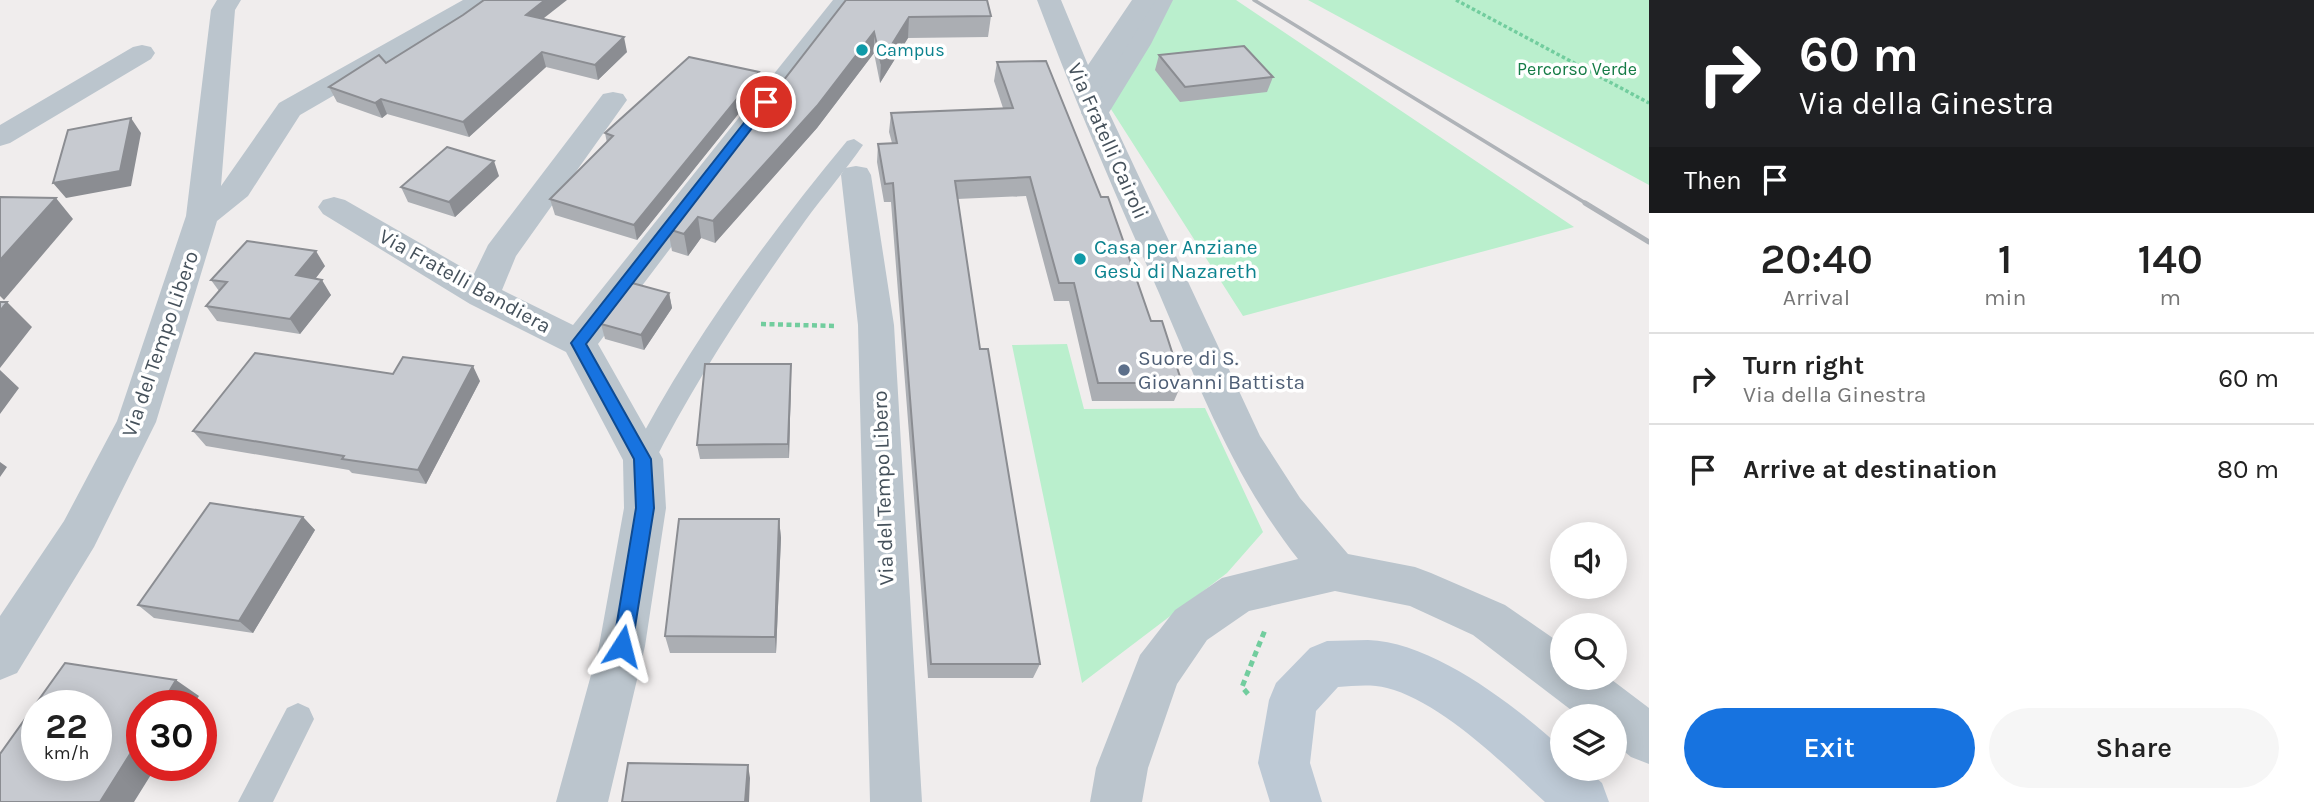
<!DOCTYPE html>
<meta charset="utf-8">
<style>
:root{--surface:#fff;--page:#f6f6f6;--text:#222;--muted:#767676;--line:#e0e0e0;--accent:#1773e0}
body{margin:0;font-family:Karla,sans-serif;background:var(--page);color:var(--text);height:100vh;display:flex;flex-direction:column;font-size:26px;white-space:nowrap}
*{box-sizing:border-box;margin:0}
p{font-size:23px;color:var(--muted)}
.icon{flex:none;width:38px;height:38px;fill:none;stroke:currentColor;stroke-width:2;stroke-linecap:round;stroke-linejoin:round}
.map{position:relative;flex:1;overflow:hidden}
.side{display:flex;flex-direction:column;background:var(--surface);width:665px}
.side>*{flex:none}
.banner{background:#202124;color:#fff;overflow:hidden}
.buttons{position:absolute;left:1550px;top:522px;display:grid;gap:14px}
.buttons a{display:grid;place-items:center;width:77px;height:77px;border-radius:50%;background:var(--surface);box-shadow:0 4px 18px #0003;font-size:35px}
.speed{position:absolute;left:21px;top:690px;display:flex;gap:14px;font-size:35px;font-weight:700;text-align:center}
.speed>*{display:grid;place-content:center;width:91px;height:91px;border-radius:50%;background:var(--surface);box-shadow:0 4px 18px #0003;line-height:1}
.speed small{font-size:18px;font-weight:400}
.speed .limit{border:10px solid #d22;background:#fff;color:#111}
.pin{position:absolute;display:grid;place-items:center;width:60px;height:60px;color:#fff;margin:-30px;border:4px solid #fff;border-radius:50%;box-shadow:0 2px 7px #0007}
.me{position:absolute;width:77px;margin:-38px;rotate:9deg;stroke-linejoin:round;filter:drop-shadow(0 0 5px #0008)}
.turn{display:flex;align-items:center;gap:24px;height:147px;padding:0 35px;font-size:32px}
.turn .icon{width:91px;height:91px;stroke-width:2.5}
.turn b{display:block;font-size:49px;line-height:60px}
.then{display:flex;align-items:center;height:66px;padding:0 35px;background:#0003;gap:14px;font-size:26px}
.eta{display:flex;justify-content:space-evenly;align-items:center;height:119px;text-align:center}
.eta b{font-size:42px;font-weight:600;line-height:49px}
.primary-button{display:flex;gap:14px;margin-top:auto;padding:14px 35px}
.primary-button a{flex:1;height:80px;border-radius:42px;background:var(--accent);color:#fff;font-size:28px;font-weight:600;line-height:80px;text-align:center}
.primary-button a+a{background:var(--page);color:var(--text)}
ul{padding:0;list-style:none}
li{display:flex;align-items:center;gap:21px;height:91px;padding:0 35px;border-top:2px solid var(--line)}
li div{flex:1}
li b{display:block;font-size:26px}
li em{font-style:normal}
main{display:flex;flex:1;min-height:0}
.map>svg:first-child{display:block}
.green{fill:#baefcd}
.lines{fill:none;stroke-linecap:round;stroke-linejoin:round}
.path-far2{stroke:#72cd9e;stroke-width:3.5;stroke-dasharray:3.5 2.5;stroke-linecap:butt}
.path-far1{stroke:#72cd9e;stroke-width:4.5;stroke-dasharray:5 3.5;stroke-linecap:butt}
.path{stroke:#72cd9e;stroke-width:5;stroke-dasharray:6 4.5;stroke-linecap:butt}
.service{fill:#bbc5cd;fill-rule:evenodd}
.pedestrian{fill:#bbc5cd;fill-rule:evenodd}
.minor{fill:#bbc5cd;fill-rule:evenodd}
.secondary{fill:#bdc9d5;fill-rule:evenodd}
.rail-far1{stroke:#afb3b8;stroke-width:3.5}
.rail{stroke:#afb3b8;stroke-width:5}
.wall{fill:#abaeb3}
.shaded-wall{fill:#8b8d92}
.building{fill:#c7cad0;stroke:#8b8d92;stroke-width:2;fill-rule:evenodd}
.route{fill:#1773e0;stroke:#0f4b92;stroke-width:2}
.culture-dot{fill:#0f9aa8;stroke:#fff;stroke-width:2.5}
.service-dot{fill:#5c6f8a;stroke:#fff;stroke-width:2.5}
.labels{text-anchor:middle;dominant-baseline:central;stroke-width:7;stroke-linejoin:round;paint-order:stroke}
.far-culture-label{font-size:18px;fill:#0d838f;stroke:#fff;text-anchor:start}
.far-park-label{font-size:18px;fill:#167c47;stroke:#fff}
.street-label{font-size:21px;fill:#45515b;stroke:#fff}
.culture-label{font-size:21px;fill:#0d838f;stroke:#fff;text-anchor:start}
.service-label{font-size:21px;fill:#4e5e75;stroke:#fff;text-anchor:start}
</style>
<main>
<div class="map">
<svg width="1649" height="802" viewBox="0 0 1649 802">
<rect width="100%" height="100%" fill="#f0eded"/>
<path class="green" d="M 1161,0 L 1236,0 L 1574,227 L 1243,316 L 1109,106 Z
M 1308,0 L 1649,0 L 1649,185 Z
M 1067,344 L 1084,409 L 1205,408 L 1263,532 L 1227,573 L 1082,683 L 1012,345 Z"/>
<g class="lines">
<path class="path-far2" d="M 1456,0 L 1649,103"/>
<path class="path-far1" d="M 761,324 L 836,326"/>
<path class="path" d="M 1248,694 L 1242,687 L 1265,630"/>
<path class="service" d="M 854,139 L 863,145 C 845,171 824,195 805,221 C 749,299 695,381 652,466 L 643,470 L 634,466 L 630,459 C 686,348 768,236 847,141 Z
M 298,703 L 309,708 L 314,719 L 273,802 L 238,802 L 287,708 Z"/>
<path class="pedestrian" d="M 1149,0 L 1173,0 L 1151,44 L 1105,119 L 1095,121 L 1085,119 L 1081,113 L 1127,44 Z"/>
<path class="minor" d="M 217,0 L 241,0 L 235,10 L 221,186 L 279,103 L 463,0 L 493,0 L 490,5 L 300,115 L 248,196 L 217,221 L 156,422 L 94,547 L 17,673 L 0,680 L 0,616 L 64,521 L 117,421 L 186,216 L 211,10 Z
M 833,0 L 858,0 L 598,344 L 663,459 L 666,508 L 645,646 L 608,802 L 556,802 L 599,646 L 624,508 L 623,460 L 566,352 L 470,304 L 323,214 L 318,207 L 323,200 L 334,197 L 345,200 L 474,274 L 488,245 L 603,94 L 613,92 L 623,94 L 627,100 L 516,256 L 502,290 L 573,325 Z
M 1037,0 L 1061,0 L 1088,65 L 1132,0 L 1156,0 L 1099,91 L 1260,436 L 1300,498 L 1348,554 L 1415,567 L 1431,573 L 1505,605 L 1563,645 L 1563,677 L 1608,677 L 1649,708 L 1649,764 L 1631,757 L 1615,744 L 1615,716 L 1579,716 L 1473,635 L 1410,606 L 1335,591 L 1249,611 L 1207,640 L 1177,684 L 1148,768 L 1142,802 L 1090,802 L 1096,768 L 1140,655 L 1175,610 L 1222,578 L 1298,559 C 1234,478 1199,387 1159,293 C 1116,196 1074,99 1037,0 Z
M 142,45 L 151,47 L 155,53 L 151,59 L 10,143 L 0,146 L 0,125 L 133,47 Z
M 856,166 L 867,168 L 871,175 L 894,325 L 922,802 L 870,802 L 858,325 L 841,175 L 845,168 Z"/>
<path class="secondary" d="M 1368,640 C 1434,642 1515,706 1563,749 L 1563,768 L 1585,768 L 1602,783 L 1609,802 L 1545,802 C 1505,765 1440,701 1387,688 C 1371,684 1354,686 1338,687 L 1316,711 L 1310,763 L 1322,802 L 1270,802 L 1258,763 L 1269,700 L 1276,683 L 1310,648 L 1327,641 Z"/>
<path class="rail-far1" d="M 1254,0 L 1587,204"/>
<path class="rail" d="M 1585,203 L 1649,242"/>
</g>
<path class="wall" d="M 846,0 L 991,16 L 988,37 L 908,38 L 880,83 L 874,53 L 817,128 L 715,243 L 701,238 L 688,256 L 672,251 L 668,229 Z
M 544,19 L 627,52 L 598,80 L 546,67 L 469,137 L 387,114 L 382,118 L 337,102 L 329,87 L 386,63 Z
M 1159,55 L 1273,77 L 1267,92 L 1180,102 L 1155,70 Z
M 997,62 L 1151,321 L 1182,383 L 1174,401 L 1092,401 L 1069,301 L 1054,301 L 1026,196 L 957,199 L 980,349 L 1040,664 L 1033,678 L 928,678 L 891,202 L 884,202 L 877,162 L 878,144 L 892,143 L 889,132 L 891,113 L 1003,108 L 994,81 Z
M 760,87 L 637,240 L 555,215 L 550,199 L 607,143 L 605,133 Z
M 499,176 L 455,217 L 408,202 L 401,187 Z
M 325,266 L 315,279 L 331,295 L 300,334 L 217,321 L 206,306 L 219,291 L 211,280 Z
M 669,293 L 672,308 L 644,350 L 605,339 L 601,324 Z
M 393,374 L 480,381 L 426,484 L 352,473 L 349,470 L 206,446 L 193,431 Z
M 791,379 L 789,458 L 700,459 L 697,445 Z
M 303,517 L 315,530 L 253,633 L 154,618 L 138,605 Z
M 779,519 L 781,538 L 776,653 L 670,653 L 665,636 Z"/>
<path class="shaded-wall" d="M 545,0 L 567,0 L 530,29 L 526,15 Z
M 909,17 L 908,38 L 880,83 L 881,62 Z
M 874,32 L 874,53 L 817,128 L 715,243 L 713,221 Z
M 624,37 L 627,52 L 598,80 L 595,65 Z
M 542,52 L 546,67 L 469,137 L 463,122 Z
M 759,72 L 760,87 L 637,240 L 634,225 Z
M 381,99 L 387,114 L 382,118 L 375,103 Z
M 131,118 L 141,133 L 131,186 L 66,198 L 53,183 Z
M 494,161 L 499,176 L 455,217 L 449,202 Z
M 56,198 L 73,219 L 4,300 L 0,296 L 0,260 Z
M 698,217 L 701,238 L 688,256 L 684,234 Z
M 316,251 L 325,266 L 306,291 L 296,275 Z
M 322,280 L 331,295 L 300,334 L 290,319 Z
M 669,293 L 672,308 L 644,350 L 641,335 Z
M 7,302 L 32,327 L 0,368 L 0,311 Z
M 791,364 L 791,379 L 789,458 L 788,444 Z
M 473,366 L 480,381 L 426,484 L 418,470 Z
M 0,370 L 19,388 L 0,414 Z
M 0,462 L 7,467 L 0,477 Z
M 303,517 L 315,530 L 253,633 L 239,621 Z
M 779,519 L 781,538 L 776,653 L 775,637 Z
M 176,680 L 199,696 L 193,705 L 161,705 Z
M 142,735 L 142,765 L 157,765 L 134,802 L 100,802 Z
M 748,765 L 750,778 L 749,802 L 745,802 Z"/>
<path class="building" d="M 484,0 L 545,0 L 526,15 L 624,37 L 595,65 L 542,52 L 463,122 L 381,99 L 375,103 L 329,87 L 379,55 L 386,63 L 463,15 Z
M 846,0 L 987,0 L 991,16 L 909,17 L 881,62 L 874,32 L 817,106 L 713,221 L 698,217 L 684,234 L 668,229 Z
M 1244,46 L 1273,77 L 1185,87 L 1159,55 Z
M 689,57 L 759,72 L 634,225 L 550,199 L 613,136 L 605,133 Z
M 1046,61 L 1101,197 L 1108,197 L 1151,321 L 1162,321 L 1182,383 L 1098,383 L 1074,283 L 1059,283 L 1030,177 L 955,181 L 980,349 L 988,349 L 1040,664 L 931,664 L 893,183 L 885,184 L 878,144 L 897,143 L 891,113 L 1013,108 L 997,62 Z
M 131,118 L 120,171 L 53,183 L 68,130 Z
M 447,147 L 494,161 L 449,202 L 401,187 Z
M 0,197 L 56,198 L 0,260 Z
M 247,241 L 316,251 L 296,275 L 322,280 L 290,319 L 206,306 L 227,282 L 211,280 Z
M 632,283 L 669,293 L 641,335 L 601,324 Z
M 0,302 L 7,302 L 0,311 Z
M 255,353 L 393,374 L 403,357 L 473,366 L 418,470 L 342,459 L 344,456 L 193,431 Z
M 705,364 L 791,364 L 788,444 L 697,445 Z
M 210,503 L 303,517 L 239,621 L 138,605 Z
M 679,519 L 779,519 L 775,637 L 665,636 Z
M 65,663 L 176,680 L 161,705 L 142,705 L 142,735 L 100,802 L 0,802 L 0,754 ZM 37,705 L 96,705 L 96,765 L 37,765 Z
M 628,763 L 748,765 L 745,802 L 622,802 Z"/>
<path class="route" d="M 762,100 L 772,102 L 586,344 L 651,459 L 654,508 L 632,646 L 629,652 L 622,655 L 616,652 L 613,646 L 636,508 L 634,459 L 571,343 Z"/>
<g class="culture-dot">
<circle cx="862" cy="50" r="7"/>
<circle cx="1080" cy="259" r="7"/>
</g>
<circle class="service-dot" cx="1124" cy="370" r="7"/>
<g class="labels">
<g class="far-culture-label">
<text x="876" y="50">Campus</text>
</g>
<g class="far-park-label">
<text x="1577" y="69">Percorso Verde</text>
</g>
<g class="street-label">
<text transform="translate(1108 141) rotate(66)">Via Fratelli Cairoli</text>
<text transform="translate(465 281) rotate(29)">Via Fratelli Bandiera</text>
<text transform="translate(160 344) rotate(-71)">Via del Tempo Libero</text>
<text transform="translate(883 488) rotate(-92)">Via del Tempo Libero</text>
</g>
<g class="culture-label">
<text x="1094" y="247">Casa per Anziane<tspan x="1094" dy="24">Gesù di Nazareth</tspan></text>
</g>
<g class="service-label">
<text x="1138" y="358">Suore di S.<tspan x="1138" dy="24">Giovanni Battista</tspan></text>
</g>
</g>
</svg>
<div class="buttons">
<a><svg class="icon" aria-label="sound" viewBox="0 0 24 24"><path d="M4 9h4l5-4v14l-5-4H4zM17 9q2 3 0 6"/></svg></a>
<a><svg class="icon" aria-label="search" viewBox="0 0 24 24"><circle cx="10" cy="10" r="6"/><path d="M15 15l6 6"/></svg></a>
<a><svg class="icon" aria-label="layers" viewBox="0 0 24 24"><path d="M12 4l9 5-9 5-9-5zM3 14l9 5 9-5"/></svg></a>
</div>
<div class="speed"><div>22<small>km/h</small></div><div class="limit">30</div></div>
<div class="pin" style="left:766px;top:102px;background:#d93025"><svg class="icon" aria-label="arrive" viewBox="0 0 24 24"><path d="M6 21V4h12l-3 4 3 4H6"/></svg></div>
<svg class="me" style="left:622px;top:646px" viewBox="-20 -20 40 40"><path d="M0-17L14 15 0 8-14 15z" fill="#1773e0" stroke="#fff" stroke-width="4"/></svg>
</div>
<section class="side">
<div class="banner">
<div class="turn"><svg class="icon" aria-label="right" viewBox="0 0 24 24"><path d="M7 20v-9h11M14 6l5 5-5 5"/></svg><div><b>60 m</b>Via della Ginestra</div></div>
<div class="then">Then<svg class="icon" aria-label="arrive" viewBox="0 0 24 24"><path d="M6 21V4h12l-3 4 3 4H6"/></svg></div>
</div>
<div class="eta">
<div><b>20:40</b><p>Arrival</p></div>
<div><b>1</b><p>min</p></div>
<div><b>140</b><p>m</p></div>
</div>
<ul>
<li><svg class="icon" aria-label="right" viewBox="0 0 24 24"><path d="M7 20v-9h11M14 6l5 5-5 5"/></svg><div><b>Turn right</b><p>Via della Ginestra</p></div><em>60 m</em></li>
<li><svg class="icon" aria-label="arrive" viewBox="0 0 24 24"><path d="M6 21V4h12l-3 4 3 4H6"/></svg><div><b>Arrive at destination</b></div><em>80 m</em></li>
</ul>
<div class="primary-button"><a>Exit</a><a>Share</a></div>
</section>
</main>
